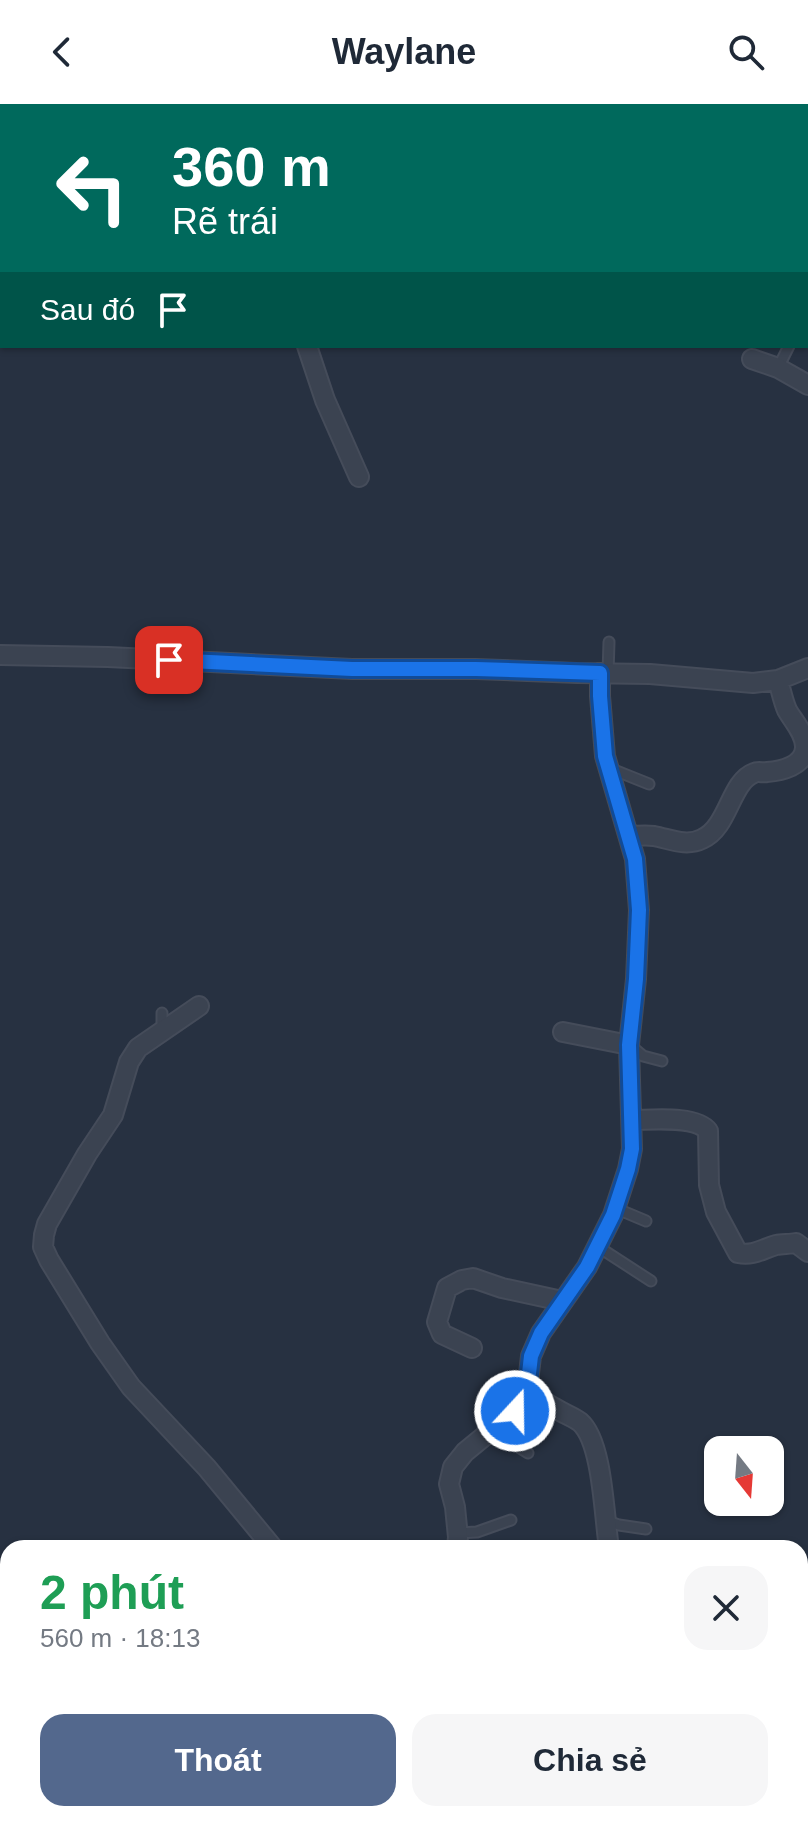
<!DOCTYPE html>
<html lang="vi">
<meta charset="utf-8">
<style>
:root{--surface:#fff;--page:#f6f6f7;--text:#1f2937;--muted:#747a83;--accent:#53688d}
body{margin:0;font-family:Helvetica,sans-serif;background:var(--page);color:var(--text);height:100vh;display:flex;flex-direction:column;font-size:30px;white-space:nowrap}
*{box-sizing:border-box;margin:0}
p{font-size:26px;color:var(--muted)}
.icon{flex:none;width:44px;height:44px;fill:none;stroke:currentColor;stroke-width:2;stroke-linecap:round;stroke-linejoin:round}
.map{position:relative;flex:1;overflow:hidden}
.drawer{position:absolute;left:0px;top:1436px;width:808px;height:282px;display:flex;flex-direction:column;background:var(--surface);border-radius:24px 24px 0 0;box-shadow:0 2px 6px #0004}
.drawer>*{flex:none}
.banner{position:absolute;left:0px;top:0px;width:808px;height:244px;box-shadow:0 2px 6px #0004;background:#00695c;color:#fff;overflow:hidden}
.needle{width:52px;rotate:163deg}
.buttons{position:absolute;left:704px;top:1332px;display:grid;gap:16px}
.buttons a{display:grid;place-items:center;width:80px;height:80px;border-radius:16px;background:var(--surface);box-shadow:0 2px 6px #0004;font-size:40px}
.pin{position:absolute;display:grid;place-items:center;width:68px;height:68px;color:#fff;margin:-34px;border-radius:16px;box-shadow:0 4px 12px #0006}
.me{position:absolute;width:88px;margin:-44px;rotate:21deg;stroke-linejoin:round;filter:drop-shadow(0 0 6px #0008)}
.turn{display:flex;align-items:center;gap:28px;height:168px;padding:0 40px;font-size:36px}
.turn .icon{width:104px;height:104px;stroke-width:2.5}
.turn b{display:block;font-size:56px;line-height:68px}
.then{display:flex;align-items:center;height:76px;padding:0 40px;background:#0003;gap:16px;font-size:30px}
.round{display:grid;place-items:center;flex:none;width:84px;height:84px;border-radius:24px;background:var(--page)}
.summary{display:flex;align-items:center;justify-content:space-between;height:136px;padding:0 40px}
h1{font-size:48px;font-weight:800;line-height:60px;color:#1e9e55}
.button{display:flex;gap:16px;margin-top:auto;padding:16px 40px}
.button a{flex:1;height:92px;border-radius:24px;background:var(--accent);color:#fff;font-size:32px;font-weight:800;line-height:92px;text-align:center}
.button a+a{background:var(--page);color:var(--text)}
header{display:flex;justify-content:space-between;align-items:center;height:104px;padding:0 40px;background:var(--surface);font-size:36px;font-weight:800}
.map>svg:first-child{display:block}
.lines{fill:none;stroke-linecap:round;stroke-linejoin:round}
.lane-casing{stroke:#454c5a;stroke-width:13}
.street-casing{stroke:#454c5a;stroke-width:22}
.lane{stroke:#3b4351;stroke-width:9}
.street{stroke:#3b4351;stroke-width:18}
.route-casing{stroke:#114b97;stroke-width:20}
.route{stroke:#1a73e8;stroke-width:14}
</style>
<header><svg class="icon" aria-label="back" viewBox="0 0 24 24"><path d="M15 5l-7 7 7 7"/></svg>Waylane<svg class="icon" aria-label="search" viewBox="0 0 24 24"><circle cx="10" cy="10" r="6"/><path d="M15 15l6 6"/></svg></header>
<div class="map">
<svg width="808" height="1717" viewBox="0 0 808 1717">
<rect width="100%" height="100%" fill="#273141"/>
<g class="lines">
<defs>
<path id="lane" d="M 778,264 L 789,242
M 608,569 L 609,538
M 609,664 L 649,680
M 162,909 L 162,928
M 630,941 L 643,952 L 662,957
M 615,1104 L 646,1117
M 597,1142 L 651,1177
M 491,1326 L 528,1349
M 605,1416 L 619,1421 L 646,1425
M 458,1429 L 477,1428 L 511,1416
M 0,1480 L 8,1476"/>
<path id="street" d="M 236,2 L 237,0
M 0,64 L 2,63
M 307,242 L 325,296 L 359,373
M 752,255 L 778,264 L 808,281
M 0,551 L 108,553 L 352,565 L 476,565 L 577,569 L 650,570 L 753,579 L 778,576 L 808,564
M 629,732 C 637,732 645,731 654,732 C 670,735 686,743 702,735 C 729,723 730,678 754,669 C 758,667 763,669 767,668 C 781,667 804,662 805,644 C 806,630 793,617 787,606 C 783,597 781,586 778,576
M 199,902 L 138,944 L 129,958 L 113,1011 L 87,1050 L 47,1120 L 44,1131 L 43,1143 L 49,1156 L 100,1239 L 131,1283 L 207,1364 L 273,1444
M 563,928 L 629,941
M 632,1016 C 651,1016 696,1011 708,1027 L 709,1081 L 716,1108 L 738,1149 C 754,1152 762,1145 776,1141 C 782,1140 790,1140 796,1139 L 808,1148
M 472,1244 L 442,1230 L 437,1218 L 447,1184 L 462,1176 L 473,1174 L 502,1184 L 562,1197
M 527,1287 C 535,1292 544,1298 553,1303 C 562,1309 572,1312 580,1318 C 603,1338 604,1413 609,1444
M 457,1444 L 458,1433 L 455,1403 L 449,1380 L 453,1363 L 465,1348 L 515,1307 L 527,1287 L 531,1252 L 541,1229 L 587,1163 L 613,1111 L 628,1065 L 632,1045 L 629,941 L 636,875 L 639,806 L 635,755 L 605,652 L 600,592 L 600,569
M 800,1472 L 808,1475
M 0,1516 L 8,1516
M 271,1710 L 276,1717
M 735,1710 L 737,1717
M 190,1717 L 204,1710
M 592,1717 L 601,1710"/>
</defs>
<use href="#lane" class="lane-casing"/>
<use href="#street" class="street-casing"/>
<use href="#lane" class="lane"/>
<use href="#street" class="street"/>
</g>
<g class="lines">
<defs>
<path id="route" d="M 169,556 L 352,565 L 476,565 L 600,569 L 600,592 L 605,652 L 635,755 L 639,806 L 636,875 L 629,941 L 632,1045 L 628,1065 L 613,1111 L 587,1163 L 541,1229 L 531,1252 L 527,1287 L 515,1307"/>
</defs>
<use href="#route" class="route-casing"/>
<use href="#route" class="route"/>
</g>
</svg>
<div class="buttons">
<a><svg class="needle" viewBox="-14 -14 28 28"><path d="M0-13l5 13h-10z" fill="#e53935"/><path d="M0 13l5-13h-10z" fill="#747a83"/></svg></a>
</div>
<div class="pin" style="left:169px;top:556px;background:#d93025"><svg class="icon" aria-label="arrive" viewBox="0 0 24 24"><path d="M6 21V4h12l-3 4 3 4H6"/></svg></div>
<svg class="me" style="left:515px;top:1307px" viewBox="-20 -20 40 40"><circle r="17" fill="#1a73e8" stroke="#fff" stroke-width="3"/><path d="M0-11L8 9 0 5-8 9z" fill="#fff"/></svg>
<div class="banner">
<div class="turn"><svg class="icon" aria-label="left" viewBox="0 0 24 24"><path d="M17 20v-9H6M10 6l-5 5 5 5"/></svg><div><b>360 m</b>Rẽ trái</div></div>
<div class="then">Sau đó<svg class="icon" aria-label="arrive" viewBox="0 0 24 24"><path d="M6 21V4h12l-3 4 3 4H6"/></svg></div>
</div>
<section class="drawer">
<div class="summary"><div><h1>2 phút</h1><p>560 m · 18:13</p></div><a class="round"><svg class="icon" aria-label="close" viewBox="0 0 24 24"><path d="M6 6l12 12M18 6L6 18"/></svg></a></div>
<div class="button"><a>Thoát</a><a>Chia sẻ</a></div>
</section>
</div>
